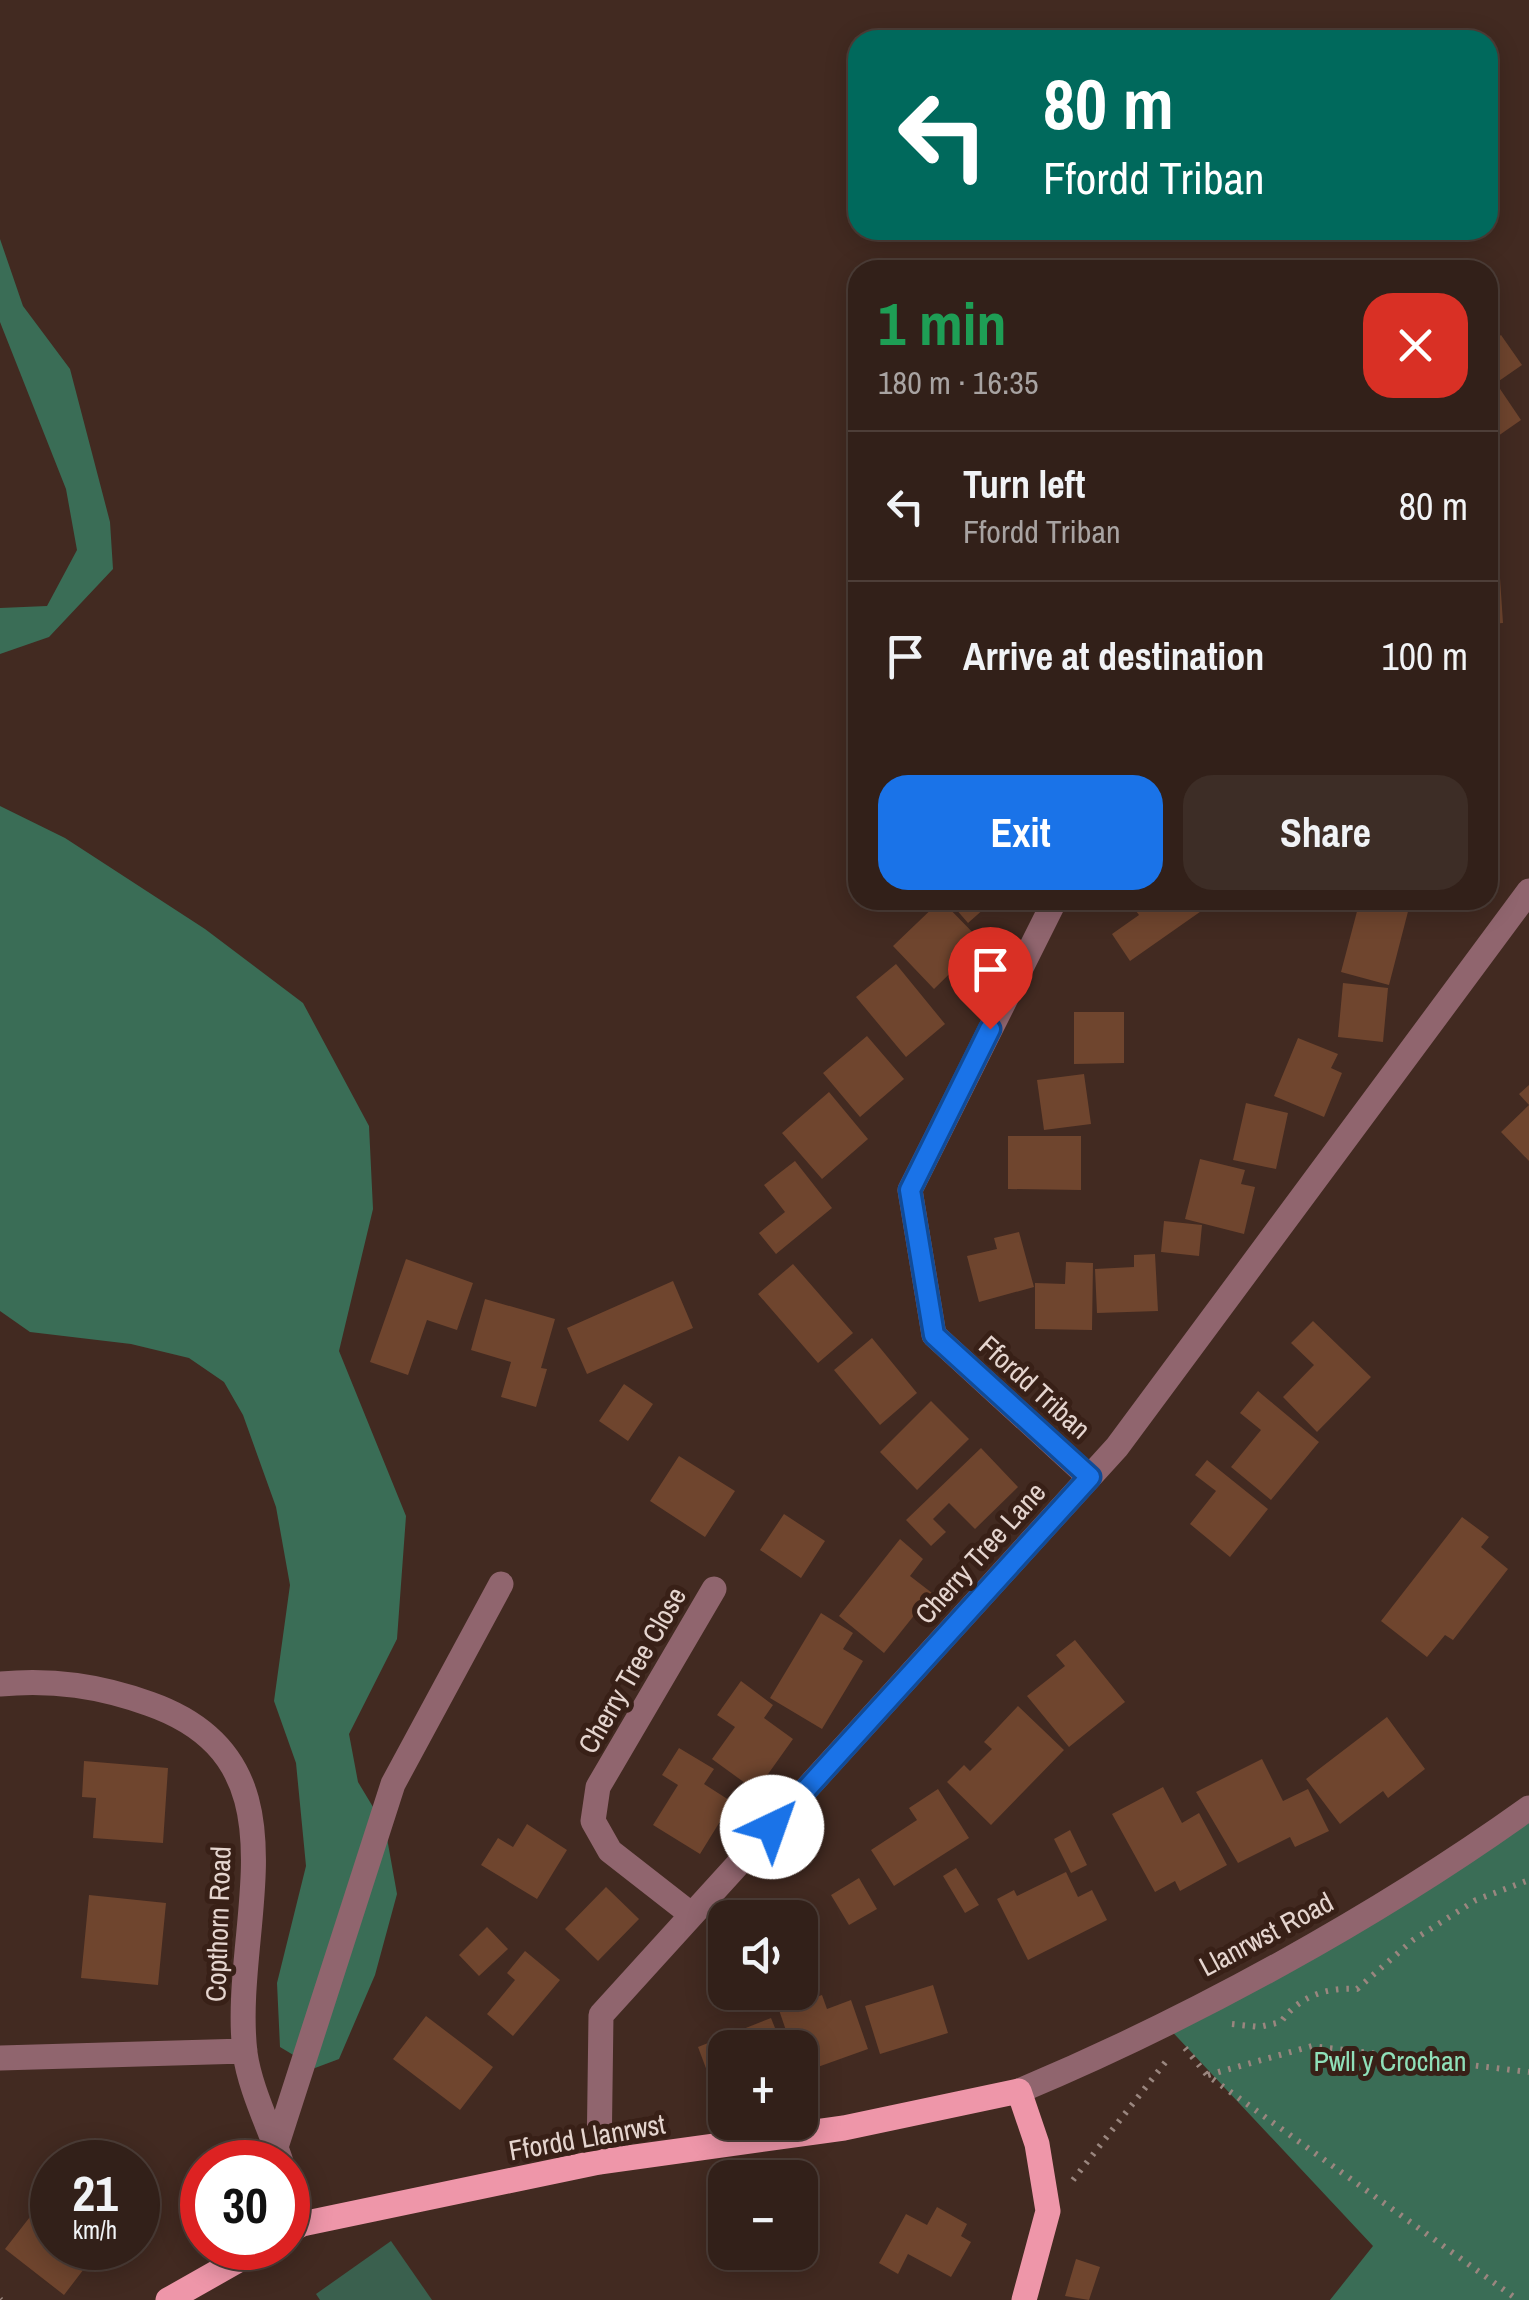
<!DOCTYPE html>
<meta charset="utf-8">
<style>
:root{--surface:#322019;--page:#3d2d26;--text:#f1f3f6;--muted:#a8a3a2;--line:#4d3e38;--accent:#1a73e8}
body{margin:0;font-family:"Archivo Narrow",sans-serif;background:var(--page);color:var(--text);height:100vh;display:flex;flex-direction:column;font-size:38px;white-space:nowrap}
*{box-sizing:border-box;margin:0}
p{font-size:32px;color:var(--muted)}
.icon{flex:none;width:55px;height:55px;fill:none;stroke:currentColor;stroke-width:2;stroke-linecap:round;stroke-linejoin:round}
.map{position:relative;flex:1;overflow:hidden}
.drawer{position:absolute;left:848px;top:260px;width:650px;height:650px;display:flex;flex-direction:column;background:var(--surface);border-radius:30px;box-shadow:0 5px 25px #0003,0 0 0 2px var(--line)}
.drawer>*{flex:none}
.guide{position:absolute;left:848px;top:30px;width:650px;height:210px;border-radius:30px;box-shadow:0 5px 25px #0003,0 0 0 2px var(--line);background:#00695c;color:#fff;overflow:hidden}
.buttons{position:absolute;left:708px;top:1900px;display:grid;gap:20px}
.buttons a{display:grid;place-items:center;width:110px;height:110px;border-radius:20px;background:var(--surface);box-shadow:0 5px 25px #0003,0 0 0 2px var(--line);font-size:50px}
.speed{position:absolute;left:30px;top:2140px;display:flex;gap:20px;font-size:50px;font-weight:700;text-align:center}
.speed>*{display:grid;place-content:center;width:130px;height:130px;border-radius:50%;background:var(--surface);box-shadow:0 5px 25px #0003,0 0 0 2px var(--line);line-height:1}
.speed small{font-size:25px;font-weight:400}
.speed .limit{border:15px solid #d22;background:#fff;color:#111}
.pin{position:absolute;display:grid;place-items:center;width:85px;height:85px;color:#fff;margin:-102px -42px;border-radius:50% 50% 50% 0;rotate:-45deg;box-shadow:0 0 10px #0007}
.pin .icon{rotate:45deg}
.me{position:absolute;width:110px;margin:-55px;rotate:42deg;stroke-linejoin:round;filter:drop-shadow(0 0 8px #0008)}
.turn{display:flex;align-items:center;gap:35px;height:210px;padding:0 30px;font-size:45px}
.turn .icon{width:130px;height:130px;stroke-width:2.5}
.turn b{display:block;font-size:70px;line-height:85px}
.round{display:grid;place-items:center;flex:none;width:105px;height:105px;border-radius:30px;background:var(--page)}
.summary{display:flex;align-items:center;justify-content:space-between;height:170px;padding:0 30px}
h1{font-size:60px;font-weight:700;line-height:75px;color:#1e9e55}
.button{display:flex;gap:20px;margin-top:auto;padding:20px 30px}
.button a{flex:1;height:115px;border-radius:30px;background:var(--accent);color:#fff;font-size:40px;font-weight:700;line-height:115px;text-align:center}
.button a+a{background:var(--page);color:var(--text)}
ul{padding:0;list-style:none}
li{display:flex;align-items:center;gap:30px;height:150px;padding:0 30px;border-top:2px solid var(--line)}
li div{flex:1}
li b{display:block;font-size:38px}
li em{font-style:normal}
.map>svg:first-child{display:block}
.green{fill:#3a604e}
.forest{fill:#3a6d56}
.building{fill:#6f452e}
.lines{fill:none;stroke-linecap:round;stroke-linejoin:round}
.path{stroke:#9a867f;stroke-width:6;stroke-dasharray:2.5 8;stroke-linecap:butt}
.minor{stroke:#90656e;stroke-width:25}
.major{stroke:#ee96a9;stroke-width:25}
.route-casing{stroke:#114b97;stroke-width:25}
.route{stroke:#1a73e8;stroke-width:18}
.labels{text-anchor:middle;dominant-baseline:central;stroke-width:10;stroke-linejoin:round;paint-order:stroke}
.street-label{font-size:28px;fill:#e5d5cf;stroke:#382017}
.park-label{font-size:28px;fill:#8fe0b9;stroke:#382017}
</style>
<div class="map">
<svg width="1529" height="2300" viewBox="0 0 1529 2300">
<rect width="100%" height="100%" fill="#422a21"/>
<path class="green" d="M 391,2241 L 432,2300 L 320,2300 L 316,2294 Z"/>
<path class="forest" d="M 0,239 L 23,306 L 70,369 L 110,522 L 113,569 L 49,637 L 0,654 L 0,608 L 47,606 L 77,550 L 66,489 L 0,322 Z
M 0,806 L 65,838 L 205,929 L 303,1003 L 369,1126 L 373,1209 L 339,1351 L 406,1516 L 397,1639 L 349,1734 L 358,1782 L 385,1827 L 397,1894 L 375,1975 L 339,2059 L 315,2068 L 280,2047 L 277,1983 L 306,1866 L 296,1763 L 274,1701 L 290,1585 L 276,1507 L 243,1415 L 224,1382 L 189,1358 L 131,1344 L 30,1332 L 0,1311 Z
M 1529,1808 L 1529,2300 L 1330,2300 L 1373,2246 L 1164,2023 Z"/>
<path class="building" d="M 1501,335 L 1522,365 L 1496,383 L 1521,420 L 1488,443 L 1488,344 Z
M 1499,563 L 1503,623 L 1488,624 L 1488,564 Z
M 1488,657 L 1499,657 L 1496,721 L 1488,721 Z
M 941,900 L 982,942 L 934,989 L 893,946 Z
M 948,900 L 994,900 L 968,923 Z
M 1128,900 L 1217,900 L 1130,961 L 1112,934 L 1139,915 Z
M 1360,900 L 1411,900 L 1389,985 L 1341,972 Z
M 896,964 L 945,1024 L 906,1057 L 856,997 Z
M 1343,983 L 1388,988 L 1383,1042 L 1338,1037 Z
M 1074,1012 L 1124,1012 L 1124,1063 L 1074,1064 Z
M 867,1036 L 904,1079 L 860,1117 L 823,1073 Z
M 1298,1038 L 1338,1054 L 1331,1068 L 1342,1073 L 1324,1117 L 1274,1096 Z
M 1084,1074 L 1091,1124 L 1044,1130 L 1037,1080 Z
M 1529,1085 L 1529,1161 L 1501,1132 L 1529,1105 L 1519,1094 Z
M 829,1092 L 868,1139 L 822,1179 L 782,1133 Z
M 1246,1103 L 1288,1113 L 1276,1169 L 1233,1160 Z
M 1008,1136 L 1081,1136 L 1081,1190 L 1008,1189 Z
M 1200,1159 L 1245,1170 L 1241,1184 L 1255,1187 L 1244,1234 L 1185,1219 Z
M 795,1161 L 832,1208 L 776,1254 L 759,1233 L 785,1212 L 764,1185 Z
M 1164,1221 L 1202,1225 L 1199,1256 L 1161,1252 Z
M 1019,1232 L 1034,1287 L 979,1302 L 967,1256 L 997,1249 L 994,1238 Z
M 1155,1254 L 1158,1311 L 1097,1313 L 1095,1269 L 1134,1267 L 1134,1255 Z
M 406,1259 L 473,1283 L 457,1330 L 427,1320 L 408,1375 L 370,1362 Z
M 1066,1262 L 1093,1263 L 1092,1330 L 1035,1329 L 1035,1283 L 1065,1284 Z
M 793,1264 L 853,1333 L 818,1363 L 758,1294 Z
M 673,1281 L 693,1328 L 587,1374 L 567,1328 Z
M 485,1299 L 555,1319 L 541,1368 L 547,1369 L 536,1407 L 501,1397 L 511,1362 L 471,1350 Z
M 1313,1321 L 1371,1377 L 1317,1432 L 1283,1397 L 1314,1365 L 1291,1343 Z
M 872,1338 L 917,1393 L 880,1425 L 834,1370 Z
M 624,1384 L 653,1404 L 628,1441 L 599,1421 Z
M 1258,1391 L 1319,1442 L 1271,1500 L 1231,1467 L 1261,1430 L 1240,1413 Z
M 931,1401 L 969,1439 L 917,1490 L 880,1452 Z
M 981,1448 L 1018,1487 L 975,1529 L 949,1503 L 933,1519 L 946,1532 L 931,1546 L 906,1520 Z
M 679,1456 L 735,1491 L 705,1537 L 650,1501 Z
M 1207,1460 L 1268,1509 L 1230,1557 L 1190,1524 L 1216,1491 L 1195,1475 Z
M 784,1514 L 825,1541 L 801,1578 L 760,1550 Z
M 1462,1517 L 1489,1537 L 1481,1547 L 1508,1569 L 1453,1640 L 1445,1635 L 1427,1657 L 1381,1621 Z
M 900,1539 L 923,1559 L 910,1576 L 932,1593 L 884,1653 L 839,1616 Z
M 821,1613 L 853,1633 L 843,1649 L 863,1661 L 822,1729 L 770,1698 Z
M 1075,1640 L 1125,1702 L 1069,1747 L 1027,1696 L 1065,1666 L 1056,1655 Z
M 741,1681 L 773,1705 L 764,1718 L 793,1739 L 756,1791 L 712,1759 L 735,1727 L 717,1715 Z
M 1018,1706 L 1064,1750 L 991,1825 L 947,1782 L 964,1765 L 970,1771 L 992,1749 L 984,1742 Z
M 1387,1717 L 1425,1769 L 1388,1798 L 1383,1791 L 1340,1824 L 1306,1779 Z
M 679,1748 L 714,1769 L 704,1784 L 732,1802 L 700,1854 L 653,1825 L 678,1785 L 662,1775 Z
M 1262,1759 L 1283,1801 L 1308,1789 L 1329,1831 L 1295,1847 L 1290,1837 L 1238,1863 L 1196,1792 Z
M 84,1761 L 168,1768 L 163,1843 L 93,1838 L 96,1798 L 82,1797 Z
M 1163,1787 L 1182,1823 L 1199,1813 L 1227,1865 L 1180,1891 L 1175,1881 L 1155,1892 L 1112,1814 Z
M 938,1789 L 969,1838 L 894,1886 L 871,1850 L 917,1820 L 909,1808 Z
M 527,1824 L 567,1850 L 537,1899 L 481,1865 L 498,1838 L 513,1847 Z
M 1070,1830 L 1087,1865 L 1071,1873 L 1054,1839 Z
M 956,1868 L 979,1905 L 965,1913 L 943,1876 Z
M 1066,1872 L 1078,1897 L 1092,1890 L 1107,1920 L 1028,1960 L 997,1899 L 1014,1890 L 1017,1896 Z
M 859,1878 L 877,1909 L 849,1925 L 831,1895 Z
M 606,1887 L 639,1919 L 598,1961 L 565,1929 Z
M 89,1895 L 166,1903 L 158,1985 L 81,1978 Z
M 487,1927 L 508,1949 L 479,1976 L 459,1955 Z
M 525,1951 L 560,1980 L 513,2036 L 487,2014 L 515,1980 L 507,1973 Z
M 933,1985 L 948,2033 L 880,2054 L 865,2006 Z
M 822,1995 L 827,2009 L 851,2000 L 868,2049 L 801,2073 L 800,2048 L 792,2048 L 779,2010 Z
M 426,2016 L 493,2067 L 460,2110 L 393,2059 Z
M 771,2018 L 783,2048 L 725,2048 L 725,2091 L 716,2095 L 698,2047 Z
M 937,2207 L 967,2224 L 961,2236 L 971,2242 L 951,2277 L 908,2254 L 898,2274 L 879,2263 L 906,2214 L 927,2225 Z
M 33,2213 L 48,2224 L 52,2219 L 52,2248 L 100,2248 L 64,2295 L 5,2249 Z
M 1076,2259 L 1100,2267 L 1089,2300 L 1065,2296 Z"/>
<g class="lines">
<path class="path" d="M 1232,2024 L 1259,2027 L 1281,2022 C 1299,1996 1327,1987 1357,1989 L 1413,1940 L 1476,1900 L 1529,1880
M 1185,2048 L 1207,2075 L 1518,2300
M 1208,2075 L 1312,2046 L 1529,2072
M 1073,2180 L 1167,2060
M 0,2299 L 1,2300"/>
<path class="minor" d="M 1055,900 L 910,1190 L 934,1335 L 1089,1477
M 0,1684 C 53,1679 100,1686 150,1704 C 314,1762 230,1925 245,2053 C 250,2089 270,2128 281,2162
M 692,1915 L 610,1851 L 593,1821 L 598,1787 L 714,1589
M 0,2058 L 245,2051
M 1019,2091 C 1191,2019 1377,1917 1529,1808
M 276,2147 L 393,1784 L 501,1584
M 599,2162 L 601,2015 L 1117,1447 L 1529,891
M 288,2181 L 302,2224"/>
<path class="major" d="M 288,2232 L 302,2224 L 599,2162 L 844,2128 L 1019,2091 L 1037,2144 L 1048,2211 L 1024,2300
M 168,2300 L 260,2248"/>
</g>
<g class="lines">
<defs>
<path id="route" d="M 772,1827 L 1090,1477 L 934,1335 L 910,1190 L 990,1029"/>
</defs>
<use href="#route" class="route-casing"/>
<use href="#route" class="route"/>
</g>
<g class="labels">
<g class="street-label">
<text transform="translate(1035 1387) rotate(42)">Ffordd Triban</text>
<text transform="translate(980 1553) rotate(-48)">Cherry Tree Lane</text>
<text transform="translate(632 1670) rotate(-60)">Cherry Tree Close</text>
<text transform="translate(218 1924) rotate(-88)">Copthorn Road</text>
<text transform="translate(1266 1934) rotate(-28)">Llanrwst Road</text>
<text transform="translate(587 2137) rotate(-10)">Ffordd Llanrwst</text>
</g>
<g class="park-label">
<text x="1390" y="2061">Pwll y Crochan</text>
</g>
</g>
</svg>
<div class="buttons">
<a><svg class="icon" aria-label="sound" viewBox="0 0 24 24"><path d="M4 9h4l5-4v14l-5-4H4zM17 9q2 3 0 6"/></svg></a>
<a>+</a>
<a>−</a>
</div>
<div class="speed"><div>21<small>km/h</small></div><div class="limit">30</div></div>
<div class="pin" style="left:990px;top:1029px;background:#d93025"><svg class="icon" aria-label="arrive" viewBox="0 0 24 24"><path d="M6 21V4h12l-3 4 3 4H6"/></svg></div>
<svg class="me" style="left:772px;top:1827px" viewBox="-20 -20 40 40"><circle r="19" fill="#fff"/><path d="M0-13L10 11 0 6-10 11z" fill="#1a73e8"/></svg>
<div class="guide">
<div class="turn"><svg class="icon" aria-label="left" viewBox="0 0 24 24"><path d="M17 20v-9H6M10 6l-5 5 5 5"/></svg><div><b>80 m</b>Ffordd Triban</div></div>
</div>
<section class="drawer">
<div class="summary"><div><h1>1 min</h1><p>180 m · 16:35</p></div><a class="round" style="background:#d93025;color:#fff"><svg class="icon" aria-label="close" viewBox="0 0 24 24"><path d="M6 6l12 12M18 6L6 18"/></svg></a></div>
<ul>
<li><svg class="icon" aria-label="left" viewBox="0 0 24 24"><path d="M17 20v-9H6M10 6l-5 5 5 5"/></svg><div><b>Turn left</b><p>Ffordd Triban</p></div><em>80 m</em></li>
<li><svg class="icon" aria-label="arrive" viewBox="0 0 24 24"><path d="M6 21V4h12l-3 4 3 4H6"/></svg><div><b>Arrive at destination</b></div><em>100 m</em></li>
</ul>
<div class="button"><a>Exit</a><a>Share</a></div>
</section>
</div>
